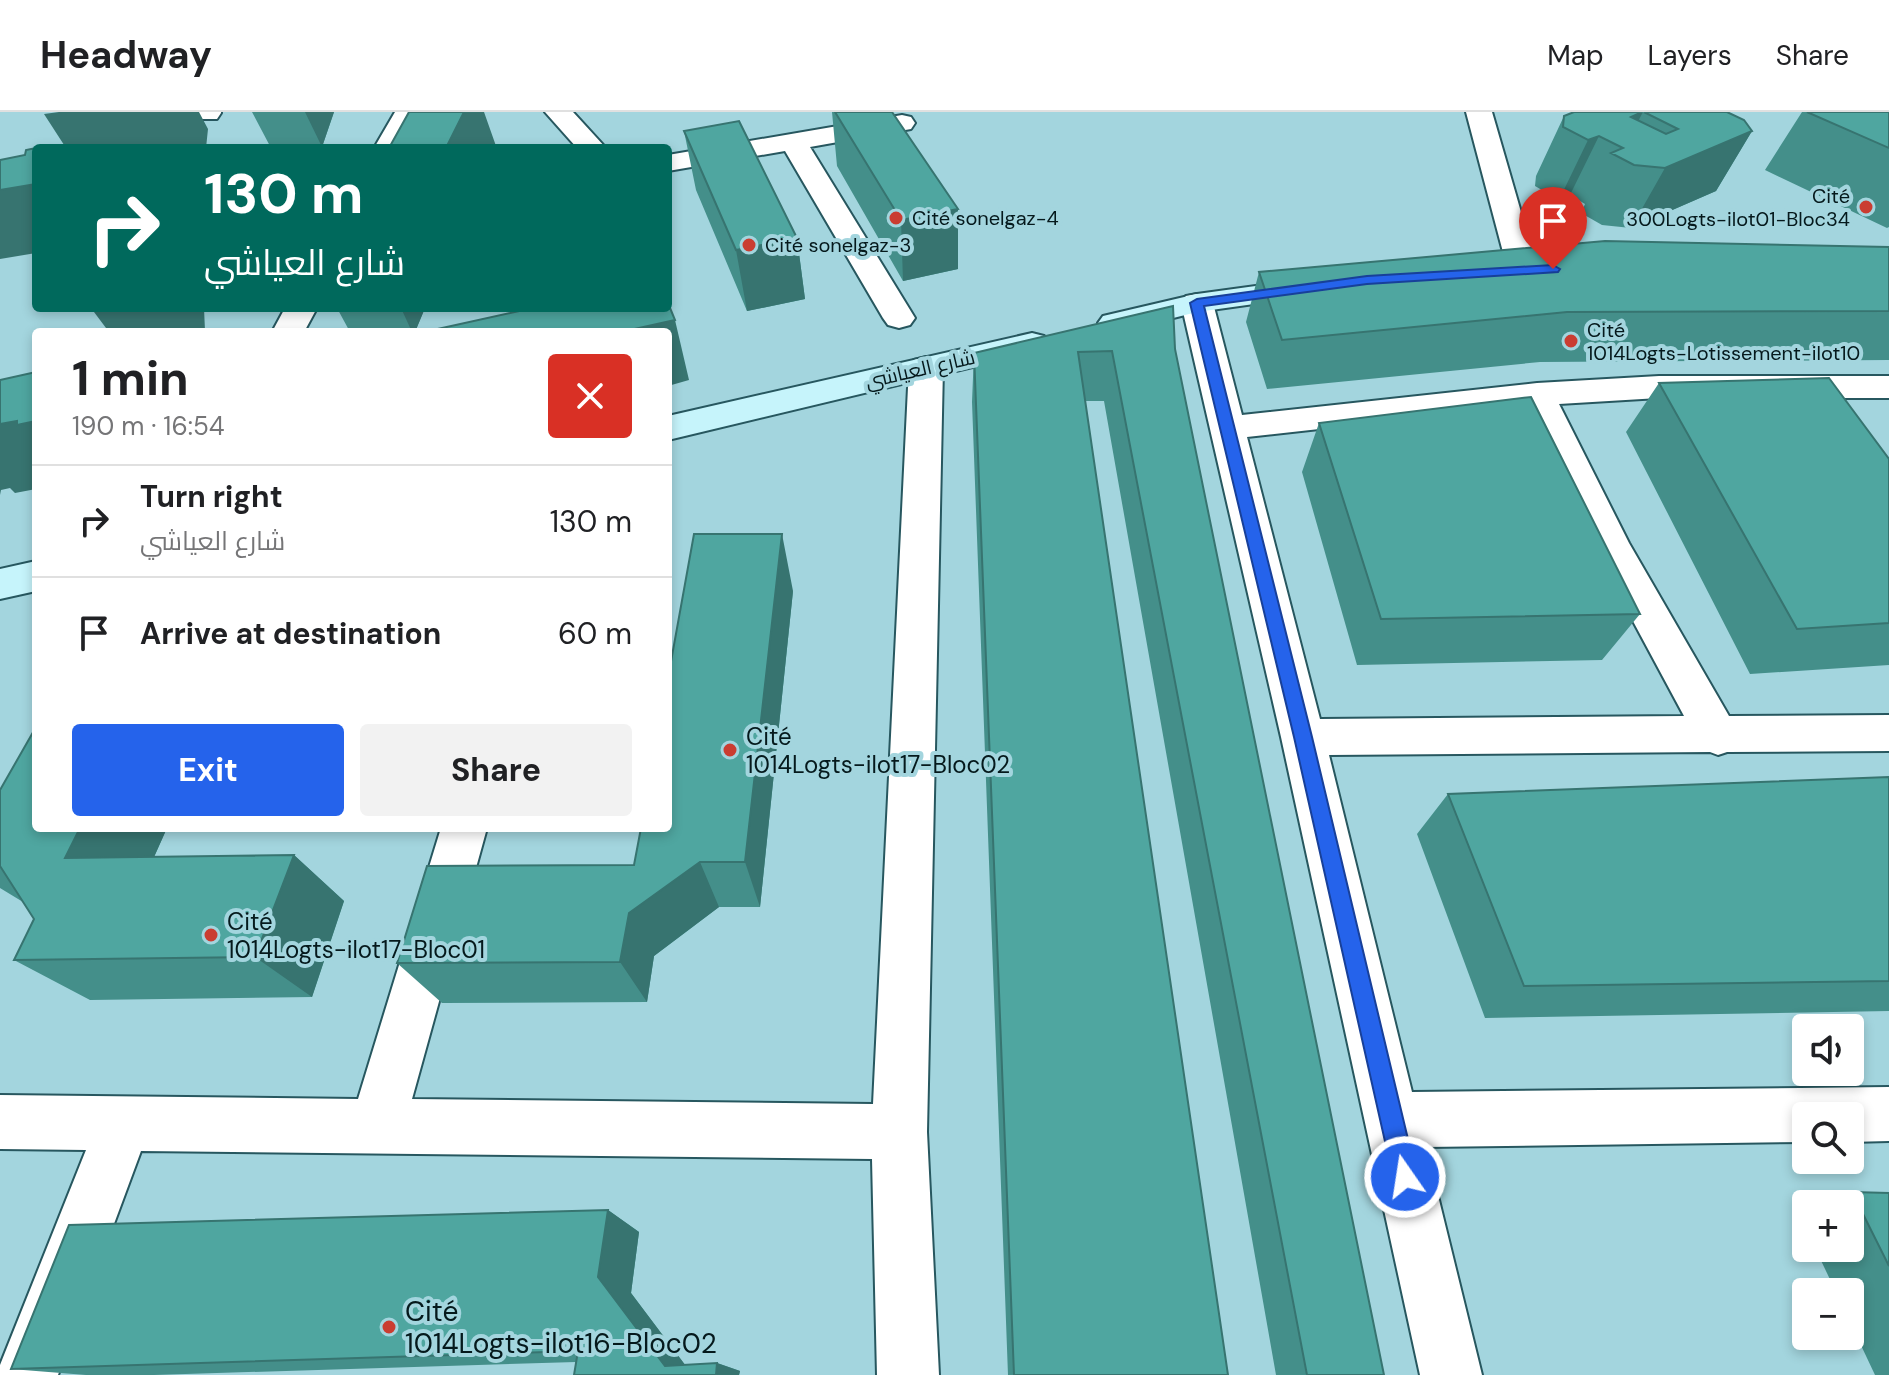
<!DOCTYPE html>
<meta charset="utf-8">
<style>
:root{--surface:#fff;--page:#f2f2f2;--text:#202124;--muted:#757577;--line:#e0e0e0;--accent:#2563eb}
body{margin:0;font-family:"DM Sans",Cairo,sans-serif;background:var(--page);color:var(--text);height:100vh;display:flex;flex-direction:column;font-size:30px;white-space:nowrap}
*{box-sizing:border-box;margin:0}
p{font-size:26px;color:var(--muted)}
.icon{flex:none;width:44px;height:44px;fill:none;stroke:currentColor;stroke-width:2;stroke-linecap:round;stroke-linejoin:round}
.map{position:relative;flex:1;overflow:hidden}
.panel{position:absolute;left:32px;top:216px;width:640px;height:504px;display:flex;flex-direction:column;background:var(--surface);border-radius:8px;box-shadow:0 4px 12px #0003}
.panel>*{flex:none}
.guide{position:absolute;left:32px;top:32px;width:640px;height:168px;border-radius:8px;box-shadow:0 4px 12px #0003;background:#00695c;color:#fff;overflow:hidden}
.tools{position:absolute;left:1792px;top:902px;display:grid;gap:16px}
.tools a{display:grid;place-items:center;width:72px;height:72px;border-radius:8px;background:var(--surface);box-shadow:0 4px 12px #0003;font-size:40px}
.pin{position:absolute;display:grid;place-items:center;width:68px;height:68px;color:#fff;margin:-82px -34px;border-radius:50% 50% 50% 0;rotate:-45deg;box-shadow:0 0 8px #0007}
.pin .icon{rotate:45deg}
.me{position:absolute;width:88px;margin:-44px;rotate:347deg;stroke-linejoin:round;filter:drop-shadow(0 0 6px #0008)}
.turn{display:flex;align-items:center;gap:28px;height:168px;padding:0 40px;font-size:36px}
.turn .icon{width:104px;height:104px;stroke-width:2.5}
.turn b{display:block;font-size:56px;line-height:68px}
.round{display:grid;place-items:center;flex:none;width:84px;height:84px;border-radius:8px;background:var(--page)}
.head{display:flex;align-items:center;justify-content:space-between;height:136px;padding:0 40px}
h1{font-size:48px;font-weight:700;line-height:60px}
.primary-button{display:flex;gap:16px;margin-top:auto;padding:16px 40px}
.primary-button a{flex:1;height:92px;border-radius:8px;background:var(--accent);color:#fff;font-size:32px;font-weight:700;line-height:92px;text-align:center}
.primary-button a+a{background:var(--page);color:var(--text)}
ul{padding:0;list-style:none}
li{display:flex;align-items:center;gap:24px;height:112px;padding:0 40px;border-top:2px solid var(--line)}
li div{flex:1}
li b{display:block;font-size:30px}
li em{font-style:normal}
header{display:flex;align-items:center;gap:48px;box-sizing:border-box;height:112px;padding:0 40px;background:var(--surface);border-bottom:2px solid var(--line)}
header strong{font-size:38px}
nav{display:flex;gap:44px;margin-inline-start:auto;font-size:28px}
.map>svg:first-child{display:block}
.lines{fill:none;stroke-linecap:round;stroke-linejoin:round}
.street-casing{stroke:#27575f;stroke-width:4}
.secondary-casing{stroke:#27575f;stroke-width:4}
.street{fill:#fff;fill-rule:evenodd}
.secondary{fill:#c6f4fb;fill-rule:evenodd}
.wall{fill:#448f8a}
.shaded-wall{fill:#377470}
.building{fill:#4fa6a0;stroke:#377470;stroke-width:2}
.route{fill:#2563eb;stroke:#184099;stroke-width:2}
.poi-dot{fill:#ca3d31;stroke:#a3d5de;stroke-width:3}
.labels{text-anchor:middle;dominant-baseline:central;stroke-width:8;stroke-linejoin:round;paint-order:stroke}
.far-poi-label{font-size:20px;fill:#05191c;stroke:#a3d5de;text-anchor:start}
.far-street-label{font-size:20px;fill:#05191c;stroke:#a3d5de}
.poi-label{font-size:24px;fill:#05191c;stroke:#a3d5de;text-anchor:start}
.near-poi-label{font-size:28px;fill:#05191c;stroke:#a3d5de;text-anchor:start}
</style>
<header>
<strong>Headway</strong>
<nav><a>Map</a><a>Layers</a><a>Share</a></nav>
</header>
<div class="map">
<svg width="1889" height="1263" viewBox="0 0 1889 1263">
<rect width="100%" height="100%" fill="#a3d5de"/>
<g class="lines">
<defs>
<path id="street" d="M 195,0 L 221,0 L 221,1 L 217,7 L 199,7 Z
M 395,0 L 421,0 L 402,36 L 374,36 Z
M 545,0 L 573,0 L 606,36 L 577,36 Z
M 1466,0 L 1492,0 L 1538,159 L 1534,165 L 1523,168 L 1512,165 L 1508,159 Z
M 902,3 L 911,5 L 915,11 L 911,17 L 810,35 L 915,206 L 910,213 L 899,216 L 888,213 L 883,206 L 785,39 L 668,59 L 668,43 Z
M 1197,182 L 1208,184 L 1213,191 L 1242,303 L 1537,271 L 1659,264 L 1889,264 L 1889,286 L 1659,286 L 1559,292 L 1629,431 L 1729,604 L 1889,603 L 1889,639 L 1727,640 L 1718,643 L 1710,640 L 1329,643 L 1412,980 L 1889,975 L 1889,1029 L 1850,1030 L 1850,1004 L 1806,1004 L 1806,1030 L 1426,1035 L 1482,1263 L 1420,1263 L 1281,625 L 1181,191 L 1186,184 ZM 1526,294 L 1591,431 L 1684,604 L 1320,607 L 1247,325 Z
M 285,196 L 317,196 L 304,220 L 272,220 Z
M 926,245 L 938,248 L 943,255 L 927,1020 L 939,1263 L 877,1263 L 872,1047 L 141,1039 L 58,1263 L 0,1263 L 0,1253 L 86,1038 L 0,1037 L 0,983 L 358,987 L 441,716 L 487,716 L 412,987 L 873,992 L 909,255 L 914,248 Z"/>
<path id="secondary" d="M 1314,166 L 1325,168 L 1330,175 L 1325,182 L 1197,200 L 1114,221 L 1103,218 L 1098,211 L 1103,204 L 1197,182 Z
M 1032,221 L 1044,224 L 1048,231 L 1044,238 L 668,328 L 668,304 Z
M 36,449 L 36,479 L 0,487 L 0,457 Z"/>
</defs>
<use href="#street" class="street-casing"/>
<use href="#secondary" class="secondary-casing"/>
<use href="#street" class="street"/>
<use href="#secondary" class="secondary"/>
</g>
<path class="wall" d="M 252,0 L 334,0 L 322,35 L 308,36 L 271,36 Z
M 832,0 L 892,0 L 958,97 L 958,157 L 903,169 L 837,54 Z
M 1574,0 L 1711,0 L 1752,19 L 1716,79 L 1631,116 L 1602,113 L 1581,101 L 1585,92 L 1570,83 L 1559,88 L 1535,74 L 1536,64 L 1564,4 Z
M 1802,0 L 1889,0 L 1889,115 L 1887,116 L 1765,58 Z
M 684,19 L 797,126 L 805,187 L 747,199 L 696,78 Z
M 1889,135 L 1889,248 L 1540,250 L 1267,277 L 1246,210 L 1259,160 Z
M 337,196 L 425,196 L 415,220 L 350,220 Z
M 1175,237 L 1384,1263 L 1276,1263 L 1104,289 L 1085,289 L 1228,1263 L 1008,1263 L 972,290 L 974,241 Z
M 1659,271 L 1889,347 L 1889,553 L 1750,562 L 1626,320 Z
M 1319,311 L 1640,502 L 1602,548 L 1357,553 L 1302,360 Z
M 793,479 L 760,795 L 719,795 L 654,844 L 647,890 L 442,891 L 397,851 L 634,753 Z
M 1889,665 L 1889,899 L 1485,906 L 1417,722 L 1448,682 Z
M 0,678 L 167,716 L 154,745 L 294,743 L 344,789 L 312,885 L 90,888 L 14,848 L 34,807 L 23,790 L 0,776 Z
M 1852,1080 L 1889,1081 L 1889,1263 L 1875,1263 L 1850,1210 L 1850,1180 L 1836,1180 L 1815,1136 L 1850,1136 L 1850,1092 L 1811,1092 Z
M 1806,1093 L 1806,1116 L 1797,1096 Z
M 608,1098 L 639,1120 L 631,1181 L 685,1253 L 717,1251 L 740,1259 L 739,1263 L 574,1263 L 576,1250 L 154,1263 L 86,1263 L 11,1257 Z"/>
<path class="shaded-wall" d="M 59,0 L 199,0 L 208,17 L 206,36 L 66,36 L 44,2 Z
M 305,0 L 334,0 L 322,35 Z
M 464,0 L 484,0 L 496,34 L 495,36 L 446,36 Z
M 1643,0 L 1619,45 L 1623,36 L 1631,5 Z
M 1752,19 L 1716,79 L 1631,116 L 1665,56 Z
M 1599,24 L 1570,83 L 1559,88 L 1588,28 Z
M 36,72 L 36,141 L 0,147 L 0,78 Z
M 958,97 L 958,157 L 903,169 L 901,108 Z
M 797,126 L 805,187 L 747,199 L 736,138 Z
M 91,196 L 204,196 L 205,219 L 109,220 Z
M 401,196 L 425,196 L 415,220 L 412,220 Z
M 675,208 L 689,268 L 668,274 L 668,220 L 621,220 Z
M 17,309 L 36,309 L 36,377 L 15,381 L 10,376 L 1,378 L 0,383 L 0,312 Z
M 782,422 L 793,479 L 760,795 L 745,750 Z
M 80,716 L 167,716 L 133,792 L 65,746 Z
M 294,743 L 344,789 L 312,885 L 255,845 Z
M 700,750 L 719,795 L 654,844 L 647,890 L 620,850 L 629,801 Z
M 608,1098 L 639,1120 L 631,1181 L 692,1262 L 665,1254 L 598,1165 Z
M 717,1251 L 740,1259 L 739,1263 L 716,1263 Z"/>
<path class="building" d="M 409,0 L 464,0 L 446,36 L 389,36 Z
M 835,0 L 892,0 L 958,97 L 901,108 Z
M 1574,0 L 1642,0 L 1631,5 L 1666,22 L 1678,17 L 1644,0 L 1727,0 L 1744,8 L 1752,19 L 1665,56 L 1634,53 L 1611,41 L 1623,36 L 1599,24 L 1588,28 L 1563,15 L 1564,4 Z
M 1807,0 L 1889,0 L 1889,36 Z
M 739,9 L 797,126 L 736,138 L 684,19 Z
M 36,36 L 36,72 L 0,78 L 0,48 L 25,43 L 26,38 Z
M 1605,129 L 1889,135 L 1889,199 L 1567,200 L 1282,228 L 1259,160 Z
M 668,191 L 675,208 L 621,220 L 424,220 L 533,196 L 668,196 Z
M 1173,194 L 1175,237 L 1384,1263 L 1307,1263 L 1112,239 L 1078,240 L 1228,1263 L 1014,1263 L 974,241 Z
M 36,260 L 36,309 L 17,313 L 17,309 L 0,312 L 0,268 Z
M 1829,266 L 1889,347 L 1889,511 L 1797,517 L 1659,271 Z
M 1531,285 L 1640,502 L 1381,507 L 1319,311 Z
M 694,422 L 782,422 L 745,750 L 700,750 L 629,801 L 620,850 L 397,851 L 427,754 L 634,753 L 641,716 L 668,716 L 668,566 Z
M 36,615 L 36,716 L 80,716 L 65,746 L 294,743 L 255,845 L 14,848 L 34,807 L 0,754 L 0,678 Z
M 1889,665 L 1889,869 L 1524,874 L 1448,682 Z
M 1852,1080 L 1889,1081 L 1889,1154 Z
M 608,1098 L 598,1165 L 665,1254 L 717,1251 L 716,1263 L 574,1263 L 578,1239 L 11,1257 L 69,1113 Z"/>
<path class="route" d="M 1553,153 L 1560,157 L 1558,160 L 1367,172 L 1204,194 L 1312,625 L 1417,1065 L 1413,1073 L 1405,1077 L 1397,1073 L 1393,1065 L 1294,625 L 1190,191 L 1197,187 L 1367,164 Z"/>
<g class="poi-dot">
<circle cx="1866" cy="95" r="8"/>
<circle cx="896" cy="106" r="8"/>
<circle cx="749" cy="133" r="8"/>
<circle cx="1571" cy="229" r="8"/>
<circle cx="730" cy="638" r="8"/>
<circle cx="211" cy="823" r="8"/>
<circle cx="389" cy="1215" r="8"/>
</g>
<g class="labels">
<g class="far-poi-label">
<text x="1850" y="84" text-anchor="end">Cité<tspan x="1850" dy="23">300Logts-ilot01-Bloc34</tspan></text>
<text x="912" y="106">Cité sonelgaz-4</text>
<text x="765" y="133">Cité sonelgaz-3</text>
<text x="1587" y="218">Cité<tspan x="1587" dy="23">1014Logts-Lotissement-ilot10</tspan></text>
</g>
<g class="far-street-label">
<text transform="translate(920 257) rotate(-13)">شارع العياشي</text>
</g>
<g class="poi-label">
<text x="746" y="624">Cité<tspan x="746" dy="28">1014Logts-ilot17-Bloc02</tspan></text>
<text x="227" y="809">Cité<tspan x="227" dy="28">1014Logts-ilot17-Bloc01</tspan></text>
</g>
<g class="near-poi-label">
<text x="405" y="1199">Cité<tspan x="405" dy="32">1014Logts-ilot16-Bloc02</tspan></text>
</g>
</g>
</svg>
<div class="tools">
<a><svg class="icon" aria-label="sound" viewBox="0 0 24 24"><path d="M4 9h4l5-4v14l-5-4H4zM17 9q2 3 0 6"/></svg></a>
<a><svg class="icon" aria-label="search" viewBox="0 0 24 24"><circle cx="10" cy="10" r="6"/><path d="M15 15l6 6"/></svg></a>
<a>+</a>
<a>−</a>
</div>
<div class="pin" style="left:1553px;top:157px;background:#d93025"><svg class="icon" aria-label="arrive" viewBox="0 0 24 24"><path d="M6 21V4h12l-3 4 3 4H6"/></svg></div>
<svg class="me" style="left:1405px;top:1065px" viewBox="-20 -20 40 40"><circle r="17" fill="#2563eb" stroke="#fff" stroke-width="3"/><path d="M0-11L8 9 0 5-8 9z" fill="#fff"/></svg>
<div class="guide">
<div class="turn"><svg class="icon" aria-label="right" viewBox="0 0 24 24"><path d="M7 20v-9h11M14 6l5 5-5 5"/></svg><div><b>130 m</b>شارع العياشي</div></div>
</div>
<section class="panel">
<div class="head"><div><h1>1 min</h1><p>190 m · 16:54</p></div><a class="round" style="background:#d93025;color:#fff"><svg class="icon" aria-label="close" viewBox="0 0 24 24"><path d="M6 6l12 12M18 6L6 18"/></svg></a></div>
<ul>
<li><svg class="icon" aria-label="right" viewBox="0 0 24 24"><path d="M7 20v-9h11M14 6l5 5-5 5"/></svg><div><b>Turn right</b><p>شارع العياشي</p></div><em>130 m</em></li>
<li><svg class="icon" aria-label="arrive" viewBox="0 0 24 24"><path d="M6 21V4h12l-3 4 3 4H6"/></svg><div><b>Arrive at destination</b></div><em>60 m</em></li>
</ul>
<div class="primary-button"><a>Exit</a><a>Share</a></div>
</section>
</div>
